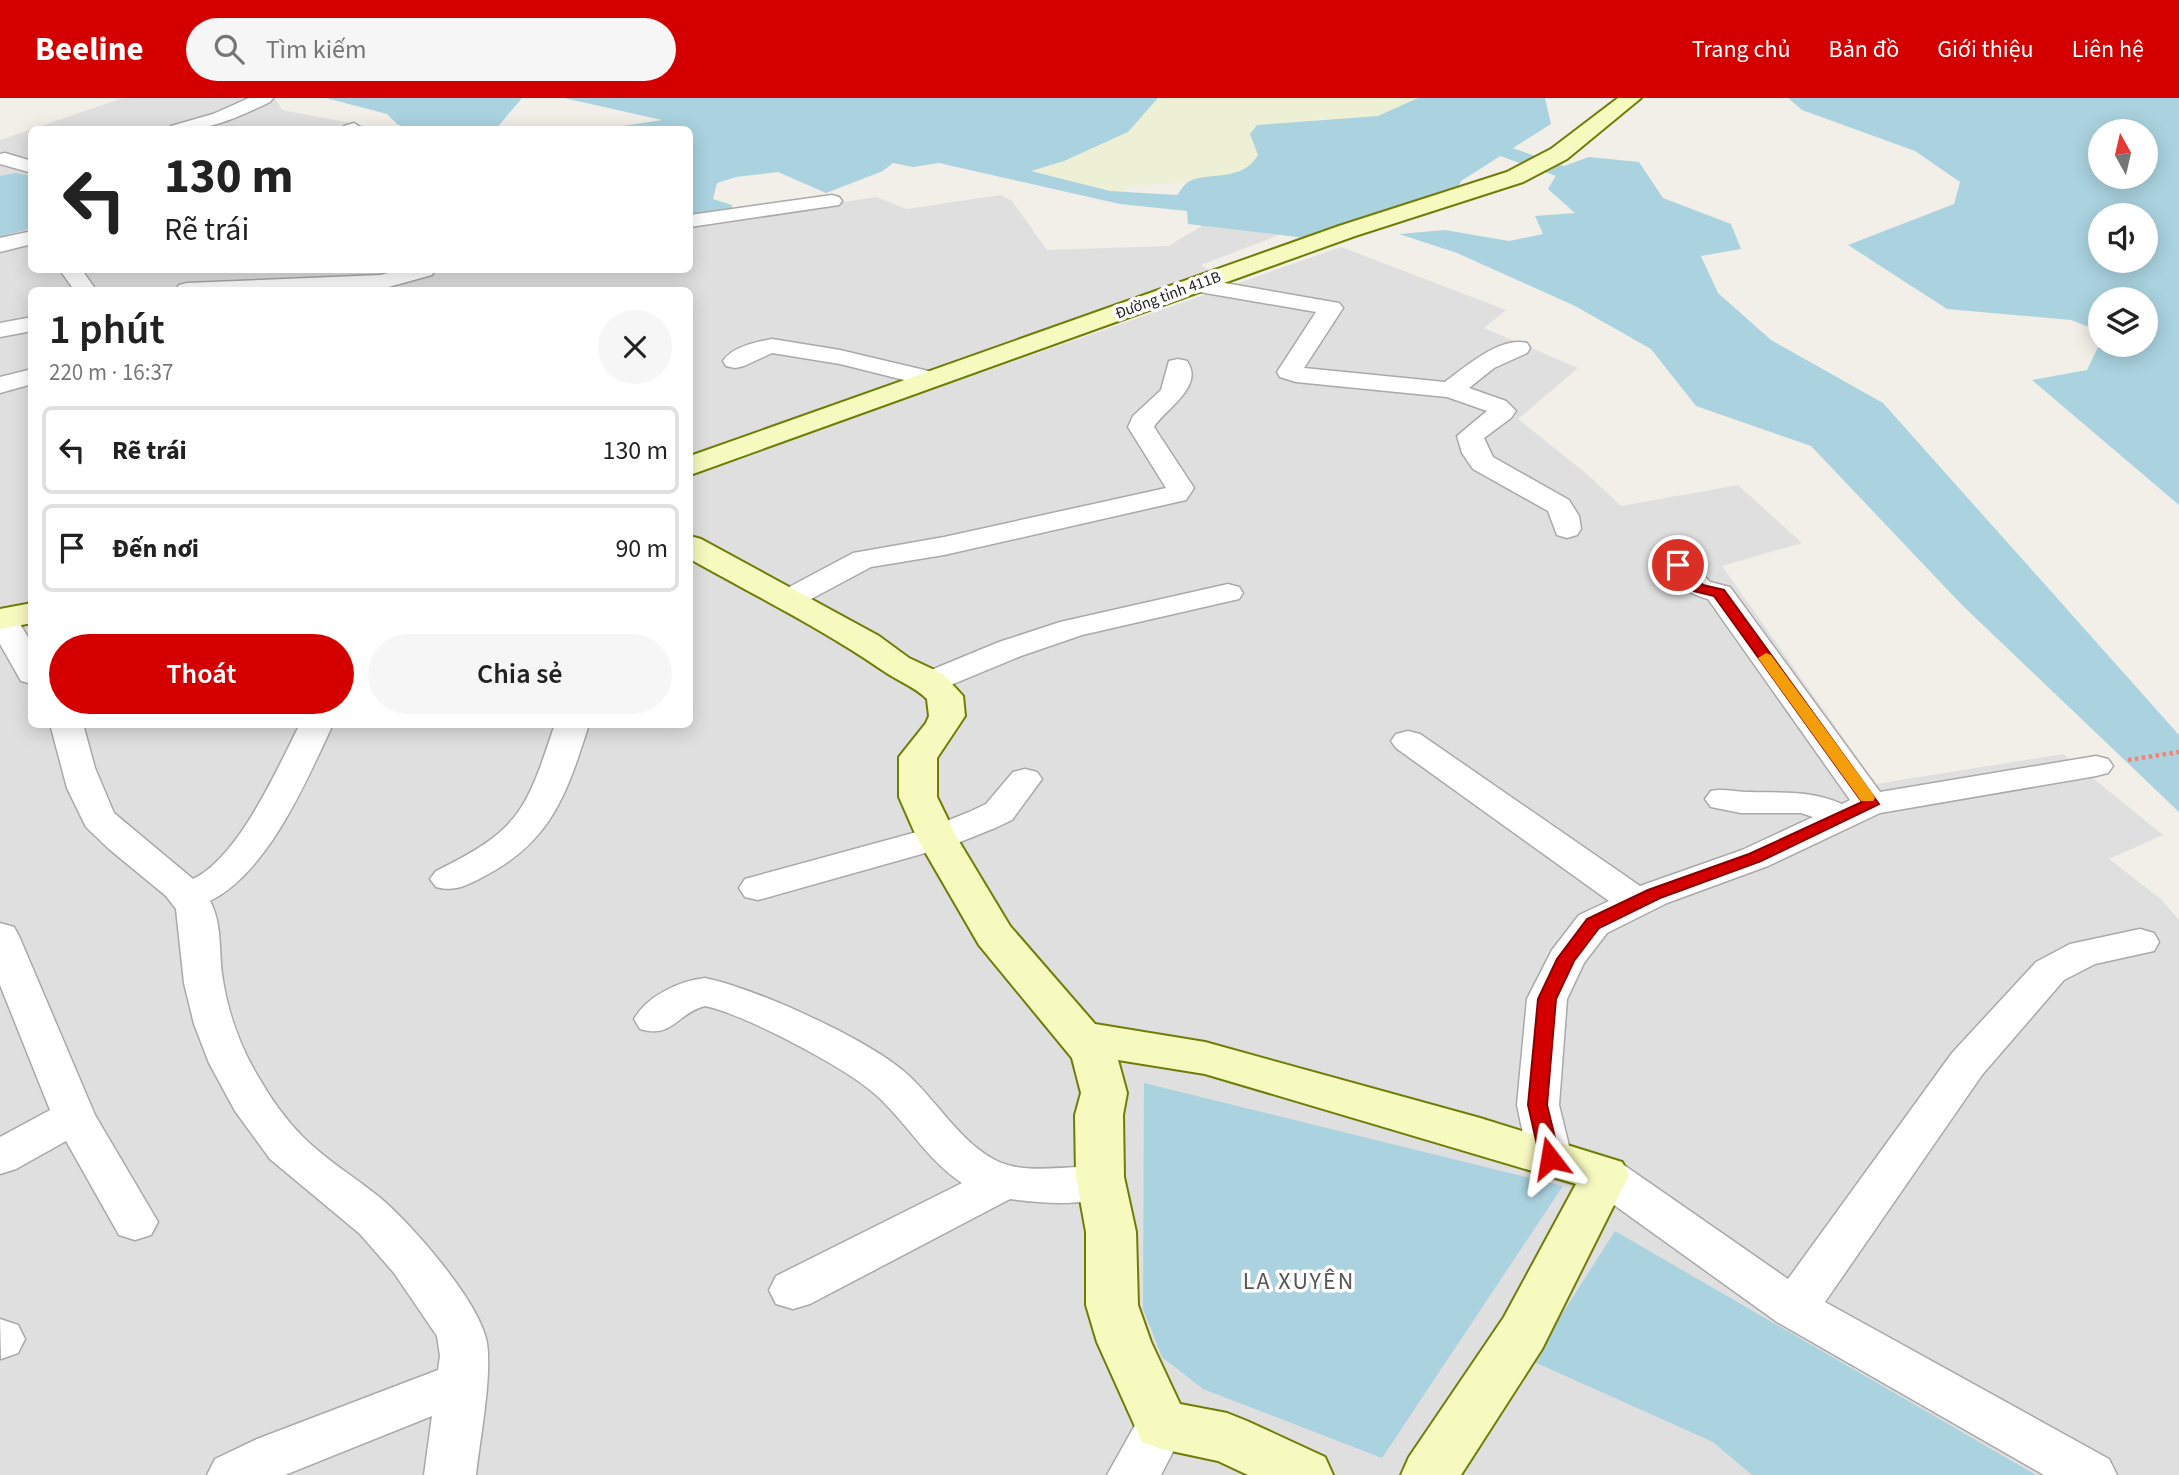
<!DOCTYPE html>
<html lang="vi">
<meta charset="utf-8">
<style>
:root{--surface:#fff;--page:#f6f6f6;--text:#222;--muted:#767676;--line:#e0e0e0;--accent:#d40000}
body{margin:0;font-family:"Source Sans 3",sans-serif;background:var(--page);color:var(--text);height:100vh;display:flex;flex-direction:column;font-size:26px;white-space:nowrap}
*{box-sizing:border-box;margin:0}
p{font-size:23px;color:var(--muted)}
.icon{flex:none;width:38px;height:38px;fill:none;stroke:currentColor;stroke-width:2;stroke-linecap:round;stroke-linejoin:round}
.map{position:relative;flex:1;overflow:hidden}
.sheet{position:absolute;left:28px;top:189px;width:665px;height:441px;display:flex;flex-direction:column;background:var(--surface);border-radius:10px;box-shadow:0 4px 18px #0003}
.sheet>*{flex:none}
.guide{position:absolute;left:28px;top:28px;width:665px;height:147px;border-radius:10px;box-shadow:0 4px 18px #0003;background:#fff;color:var(--text);overflow:hidden}
.needle{width:46px;rotate:352deg}
.buttons{position:absolute;left:2088px;top:21px;display:grid;gap:14px}
.buttons a{display:grid;place-items:center;width:70px;height:70px;border-radius:50%;background:var(--surface);box-shadow:0 4px 18px #0003;font-size:35px}
.pin{position:absolute;display:grid;place-items:center;width:60px;height:60px;color:#fff;margin:-30px;border:4px solid #fff;border-radius:50%;box-shadow:0 2px 7px #0007}
.me{position:absolute;width:77px;margin:-38px;rotate:346deg;stroke-linejoin:round;filter:drop-shadow(0 0 5px #0008)}
.turn{display:flex;align-items:center;gap:24px;height:147px;padding:0 21px;font-size:32px}
.turn .icon{width:91px;height:91px;stroke-width:2.5}
.turn b{display:block;font-size:49px;line-height:60px}
.round{display:grid;place-items:center;flex:none;width:74px;height:74px;border-radius:37px;background:var(--page)}
.summary{display:flex;align-items:center;justify-content:space-between;height:119px;padding:0 21px}
h1{font-size:42px;font-weight:600;line-height:52px}
.cta{display:flex;gap:14px;margin-top:auto;padding:14px 21px}
.cta a{flex:1;height:80px;border-radius:42px;background:var(--accent);color:#fff;font-size:28px;font-weight:600;line-height:80px;text-align:center}
.cta a+a{background:var(--page);color:var(--text)}
ul{padding:0;list-style:none}
li{display:flex;align-items:center;gap:21px;height:88px;margin:0 14px 10px;padding:0 7px;border:4px solid var(--line);border-radius:10px}
li div{flex:1}
li b{display:block;font-size:26px}
li em{font-style:normal}
header{display:flex;align-items:center;gap:42px;box-sizing:border-box;height:98px;padding:0 35px;background:var(--accent);color:#fff}
header strong{font-size:33px}
nav{display:flex;gap:38px;margin-inline-start:auto;font-size:24px}
.search{width:490px;height:63px;background:var(--page);display:flex;align-items:center;gap:18px;box-sizing:border-box;padding:0 24px;border-radius:38px;color:var(--muted);font-size:26px}
.map>svg:first-child{display:block}
.residential{fill:#e0dfdf}
.farmland{fill:#eef0d5}
.water{fill:#aad3df;fill-rule:evenodd}
.lines{fill:none;stroke-linecap:round;stroke-linejoin:round}
.canal{fill:#aad3df;fill-rule:evenodd}
.street-casing{stroke:#a9a9a9;stroke-width:3}
.secondary-casing{stroke:#707d05;stroke-width:4}
.path{stroke:#fa8072;stroke-width:4.5;stroke-dasharray:3.5 3.5;stroke-linecap:butt}
.street{fill:#fff;fill-rule:evenodd}
.secondary{fill:#f7fabf;fill-rule:evenodd}
.route{fill:#d40000;stroke:#8a0000;stroke-width:2}
.slow{fill:#f59e0b}
.labels{text-anchor:middle;dominant-baseline:central;stroke-width:7;stroke-linejoin:round;paint-order:stroke}
.far-street-label{font-size:16px;fill:#222;stroke:#fff}
.near-quarter-label{font-size:24px;letter-spacing:2px;fill:#555;stroke:#fff}
</style>
<header>
<strong>Beeline</strong>
<div class="search"><svg class="icon" aria-label="search" viewBox="0 0 24 24"><circle cx="10" cy="10" r="6"/><path d="M15 15l6 6"/></svg>Tìm kiếm</div>
<nav><a>Trang chủ</a><a>Bản đồ</a><a>Giới thiệu</a><a>Liên hệ</a></nav>
</header>
<div class="map">
<svg width="2179" height="1377" viewBox="0 0 2179 1377">
<rect width="100%" height="100%" fill="#f2efe9"/>
<path class="residential" d="M 123,0 L 275,0 L 282,12 L 361,27 L 369,31 L 32,32 L 32,172 L 690,172 L 690,128 L 876,99 L 907,111 L 1000,97 L 1012,103 L 1047,152 L 1168,148 L 1204,127 L 1279,137 L 1201,167 L 1214,175 L 690,361 L 690,192 L 32,192 L 31,505 L 0,510 L 0,42 Z
M 1341,149 L 1506,212 L 1484,230 L 1578,270 L 1518,321 L 1588,377 L 1621,408 L 1738,387 L 1802,445 L 1722,468 L 1876,686 L 2063,656 L 2163,737 L 2109,761 L 2162,802 L 2179,822 L 2179,1377 L 0,1377 L 0,532 L 31,526 L 32,626 L 690,626 L 690,377 Z"/>
<path class="farmland" d="M 1158,0 L 1418,0 L 1378,18 L 1346,21 L 1315,21 L 1258,57 L 1254,65 L 1232,76 L 1187,84 L 1127,88 L 1126,94 L 1110,93 L 1029,72 L 1064,63 L 1128,34 Z"/>
<path class="water" d="M 326,0 L 522,0 L 496,31 L 410,32 L 397,26 L 387,16 Z
M 564,0 L 1158,0 L 1128,34 L 1064,63 L 1031,73 L 1110,93 L 1177,97 C 1180,94 1184,86 1188,84 C 1207,73 1242,85 1258,57 L 1250,36 L 1257,27 L 1378,18 L 1418,0 L 1545,0 L 1551,26 L 1461,83 L 1456,94 L 1305,140 L 1188,126 L 1187,113 L 1120,106 L 939,65 L 913,69 L 893,65 L 883,73 L 826,95 L 778,74 L 736,79 L 717,85 L 713,101 L 732,107 L 732,114 L 690,119 L 690,32 L 603,31 L 662,22 Z
M 1788,0 L 2179,0 L 2179,407 L 2032,282 L 2087,272 L 2100,245 L 2146,247 L 2146,201 L 2100,201 L 2100,233 L 2071,222 L 1947,211 L 1848,147 L 1954,106 L 1960,84 L 1915,53 L 1802,12 ZM 2146,33 L 2146,79 L 2100,79 L 2100,33 ZM 2100,117 L 2146,117 L 2146,163 L 2100,163 Z
M 1589,59 L 1639,64 L 1663,100 L 1731,126 L 1741,151 L 1701,158 L 1718,195 L 1771,242 L 1883,305 L 2179,637 L 2179,714 L 1962,507 L 1811,348 L 1696,308 L 1651,251 L 1575,208 L 1457,155 L 1399,136 L 1445,132 L 1509,143 L 1543,136 L 1535,118 L 1575,115 L 1548,91 L 1561,69 Z
M 15,75 L 31,78 L 31,130 L 0,139 L 0,78 Z
M 1144,985 L 1563,1088 L 1382,1360 L 1203,1291 L 1162,1259 L 1143,1211 Z
M 1615,1133 L 2036,1377 L 1752,1377 L 1713,1344 L 1532,1263 Z"/>
<g class="lines">
<path class="canal" d="M 1507,48 L 1609,84 L 1612,88 L 1609,92 L 1595,92 L 1500,58 L 1497,54 Z"/>
<defs>
<path id="street" d="M 249,0 L 273,0 L 270,4 C 232,22 212,32 169,32 L 171,28 L 213,16 Z
M 354,25 L 363,31 L 342,32 L 344,28 Z
M 5,55 L 32,63 L 32,75 L 0,66 L 0,56 Z
M 832,97 L 839,99 L 842,103 L 839,107 L 690,129 L 690,117 Z
M 32,133 L 32,146 L 0,154 L 0,140 Z
M 60,172 L 82,172 L 96,192 L 74,192 Z
M 401,172 L 435,172 L 432,177 L 381,191 L 176,192 L 179,187 L 187,185 L 380,177 Z
M 1196,180 L 1339,205 L 1343,210 L 1304,270 L 1445,284 C 1465,269 1500,238 1527,245 L 1530,250 L 1527,255 L 1494,270 L 1469,290 L 1506,303 L 1516,313 L 1511,320 L 1484,340 L 1493,359 L 1569,402 L 1579,418 L 1581,431 L 1577,437 L 1567,440 L 1557,437 L 1548,413 L 1473,371 L 1462,355 L 1457,338 L 1487,313 L 1447,299 L 1296,284 L 1280,279 L 1277,274 L 1316,214 L 1188,192 L 1185,187 L 1188,182 Z
M 32,219 L 32,233 L 0,239 L 0,225 Z
M 772,241 L 840,252 L 941,276 L 945,281 L 941,286 L 932,289 L 840,266 L 772,255 L 744,268 L 735,270 L 726,268 L 723,263 C 732,249 756,244 772,241 Z
M 1178,261 L 1187,263 C 1205,289 1165,311 1154,329 L 1194,390 L 1186,402 L 944,457 L 871,469 L 800,507 L 789,510 L 778,507 L 774,501 L 778,495 L 853,455 L 944,439 L 1166,390 L 1128,329 L 1133,318 L 1161,292 L 1169,263 Z
M 32,271 L 32,286 L 0,295 L 0,279 Z
M 1678,458 L 1688,461 L 1710,484 L 1730,489 L 1880,694 L 2096,658 L 2108,661 L 2113,668 L 2108,675 L 2096,678 L 1880,715 L 1768,768 L 1667,805 L 1607,835 L 1584,865 L 1567,901 L 1559,1007 L 1572,1060 L 1566,1072 L 1550,1077 L 1534,1072 L 1528,1060 L 1517,1007 L 1527,901 L 1552,852 L 1579,817 L 1609,803 L 1396,650 L 1391,643 L 1396,636 L 1408,633 L 1420,636 L 1640,788 L 1742,752 L 1813,719 L 1801,715 L 1741,715 L 1711,709 L 1705,701 L 1711,693 C 1724,690 1735,694 1749,694 C 1782,695 1811,692 1842,706 L 1850,702 L 1708,501 C 1687,496 1676,485 1663,467 L 1668,461 Z
M 1228,486 L 1239,489 L 1243,495 L 1239,501 L 1082,537 L 1021,558 L 941,591 L 930,594 L 919,591 L 914,584 L 919,577 L 999,544 L 1060,524 Z
M 0,512 L 13,514 L 32,546 L 32,586 L 21,583 L 0,546 Z
M 50,626 L 83,626 L 95,670 L 114,715 L 193,781 C 239,759 277,671 300,626 L 333,626 C 306,684 268,774 210,803 C 222,825 219,852 222,876 C 227,912 240,949 259,980 C 271,1001 286,1022 303,1039 C 326,1062 353,1078 378,1098 C 411,1125 480,1204 487,1245 C 492,1279 480,1341 476,1377 L 424,1377 L 432,1318 L 285,1377 L 207,1377 L 215,1361 L 257,1341 L 438,1272 L 440,1258 L 437,1238 L 394,1175 L 360,1136 L 270,1061 L 235,1013 L 209,965 L 194,926 L 184,885 L 176,811 L 166,798 L 109,751 L 86,729 L 67,690 Z
M 555,626 L 589,626 C 567,696 551,745 481,780 C 465,788 454,794 436,789 L 430,781 L 436,773 C 520,732 526,713 555,626 Z
M 1025,671 L 1037,674 L 1042,681 L 1012,722 L 995,730 L 950,748 L 758,802 L 745,799 L 739,790 L 745,781 L 924,732 L 969,714 L 986,706 L 1013,674 Z
M 0,825 L 14,829 L 19,838 L 95,1017 L 158,1124 L 151,1137 L 135,1142 L 119,1137 L 66,1043 L 16,1071 L 0,1076 L 0,1039 L 50,1012 L 0,887 Z
M 2140,831 L 2154,835 L 2159,844 L 2154,853 L 2095,866 L 2064,882 L 1982,977 L 1825,1204 L 2109,1361 L 2117,1377 L 2044,1377 L 1777,1224 L 1589,1089 L 1583,1077 L 1589,1065 L 1605,1060 L 1621,1065 L 1788,1181 L 1952,955 L 2036,864 L 2070,846 Z
M 705,880 C 757,891 868,941 907,976 C 937,1003 959,1043 995,1062 C 1032,1081 1078,1061 1117,1073 L 1123,1085 L 1117,1097 C 1084,1108 1044,1106 1010,1101 L 810,1206 L 793,1211 L 776,1206 L 769,1192 L 776,1178 L 962,1085 C 927,1062 907,1025 876,997 C 847,970 744,916 705,908 C 677,915 673,941 640,931 L 634,921 C 647,898 679,883 705,880 Z
M 0,1221 L 18,1227 L 25,1241 L 18,1255 L 1,1261 Z
M 1162,1305 L 1180,1311 L 1187,1327 L 1161,1377 L 1107,1377 L 1144,1311 Z"/>
<path id="secondary" d="M 1618,0 L 1641,0 L 1567,61 L 1523,84 L 1355,138 L 690,377 L 690,358 L 1339,128 L 1507,74 L 1551,51 Z
M 690,438 L 701,441 L 879,538 L 909,560 L 943,576 L 963,598 L 965,618 L 937,660 L 937,699 L 957,740 L 1010,828 L 1095,926 L 1205,944 L 1480,1020 L 1622,1064 L 1629,1077 L 1542,1251 L 1461,1377 L 1401,1377 L 1409,1359 L 1504,1219 L 1576,1086 L 1205,976 L 1118,962 L 1127,995 L 1123,1017 L 1124,1079 L 1136,1134 L 1138,1207 L 1151,1244 L 1180,1306 L 1227,1315 L 1247,1323 L 1325,1359 L 1333,1377 L 1248,1377 L 1218,1363 L 1162,1351 L 1142,1344 L 1097,1244 L 1086,1207 L 1086,1134 L 1076,1079 L 1075,1017 L 1081,995 L 1072,960 L 979,847 L 917,740 L 899,699 L 899,659 L 926,625 L 929,618 L 927,601 C 914,588 897,583 882,572 C 821,530 754,497 690,461 Z
M 32,505 L 32,525 L 0,531 L 0,511 Z"/>
</defs>
<use href="#street" class="street-casing"/>
<use href="#secondary" class="secondary-casing"/>
<path class="path" d="M 2128,662 L 2179,654"/>
<use href="#street" class="street"/>
<use href="#secondary" class="secondary"/>
</g>
<path class="route" d="M 1678,463 L 1683,464 L 1703,487 L 1724,492 L 1879,706 L 1761,763 L 1660,800 L 1599,830 L 1574,863 L 1556,901 L 1547,1007 L 1560,1060 L 1557,1065 L 1550,1067 L 1543,1065 L 1540,1060 L 1528,1007 L 1538,901 L 1557,861 L 1587,821 L 1648,792 L 1749,756 L 1862,704 L 1714,498 L 1694,493 L 1673,470 L 1671,467 Z"/>
<path class="slow" d="M 1766,555 L 1771,557 L 1873,696 L 1875,700 L 1873,703 L 1861,703 L 1758,560 Z"/>
<g class="labels">
<g class="far-street-label">
<text transform="translate(1168 197) rotate(-20)">Đường tỉnh 411B</text>
</g>
<g class="near-quarter-label">
<text x="1299" y="1183">LA XUYÊN</text>
</g>
</g>
</svg>
<div class="buttons">
<a><svg class="needle" viewBox="-14 -14 28 28"><path d="M0-13l5 13h-10z" fill="#e53935"/><path d="M0 13l5-13h-10z" fill="#767676"/></svg></a>
<a><svg class="icon" aria-label="sound" viewBox="0 0 24 24"><path d="M4 9h4l5-4v14l-5-4H4zM17 9q2 3 0 6"/></svg></a>
<a><svg class="icon" aria-label="layers" viewBox="0 0 24 24"><path d="M12 4l9 5-9 5-9-5zM3 14l9 5 9-5"/></svg></a>
</div>
<div class="pin" style="left:1678px;top:467px;background:#d93025"><svg class="icon" aria-label="arrive" viewBox="0 0 24 24"><path d="M6 21V4h12l-3 4 3 4H6"/></svg></div>
<svg class="me" style="left:1550px;top:1060px" viewBox="-20 -20 40 40"><path d="M0-17L14 15 0 8-14 15z" fill="#d40000" stroke="#fff" stroke-width="4"/></svg>
<div class="guide">
<div class="turn"><svg class="icon" aria-label="left" viewBox="0 0 24 24"><path d="M17 20v-9H6M10 6l-5 5 5 5"/></svg><div><b>130 m</b>Rẽ trái</div></div>
</div>
<section class="sheet">
<div class="summary"><div><h1>1 phút</h1><p>220 m · 16:37</p></div><a class="round"><svg class="icon" aria-label="close" viewBox="0 0 24 24"><path d="M6 6l12 12M18 6L6 18"/></svg></a></div>
<ul>
<li><svg class="icon" aria-label="left" viewBox="0 0 24 24"><path d="M17 20v-9H6M10 6l-5 5 5 5"/></svg><div><b>Rẽ trái</b></div><em>130 m</em></li>
<li><svg class="icon" aria-label="arrive" viewBox="0 0 24 24"><path d="M6 21V4h12l-3 4 3 4H6"/></svg><div><b>Đến nơi</b></div><em>90 m</em></li>
</ul>
<div class="cta"><a>Thoát</a><a>Chia sẻ</a></div>
</section>
</div>
